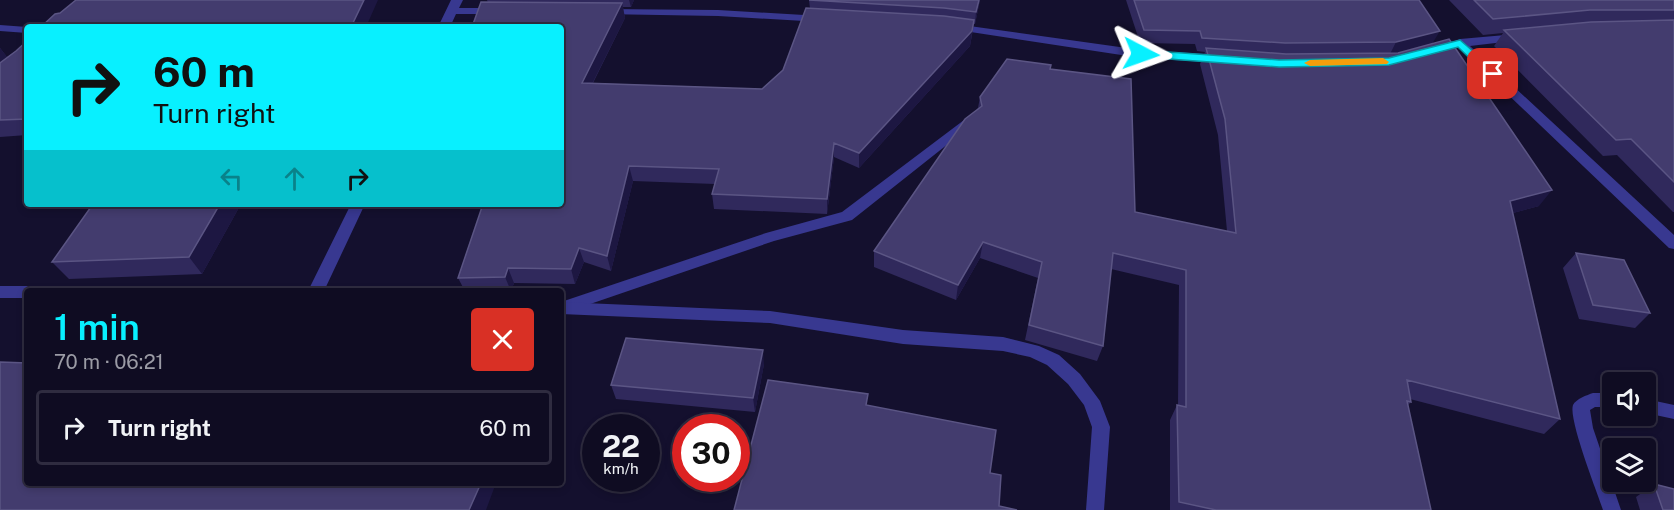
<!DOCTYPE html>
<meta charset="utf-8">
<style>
:root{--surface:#0f0c22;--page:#1d1a2f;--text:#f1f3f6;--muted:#9b9ba5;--line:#2f2c40;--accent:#08f0ff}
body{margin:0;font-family:"Public Sans",sans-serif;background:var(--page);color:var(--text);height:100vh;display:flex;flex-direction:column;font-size:22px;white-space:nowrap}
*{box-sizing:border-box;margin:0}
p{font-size:20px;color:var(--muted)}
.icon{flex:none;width:33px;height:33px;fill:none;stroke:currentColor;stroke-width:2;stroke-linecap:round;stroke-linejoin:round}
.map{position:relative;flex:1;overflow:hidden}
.side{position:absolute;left:24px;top:288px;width:540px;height:198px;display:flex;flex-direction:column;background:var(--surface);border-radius:6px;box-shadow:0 3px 9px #0003,0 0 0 2px var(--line)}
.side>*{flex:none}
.top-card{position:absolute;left:24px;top:24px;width:540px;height:183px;border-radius:6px;box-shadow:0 3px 9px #0003,0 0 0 2px var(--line);background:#08f0ff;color:#111;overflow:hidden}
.fabs{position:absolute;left:1602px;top:372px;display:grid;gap:12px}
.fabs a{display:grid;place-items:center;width:54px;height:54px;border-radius:6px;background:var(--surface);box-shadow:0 3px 9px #0003,0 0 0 2px var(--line);font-size:30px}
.speed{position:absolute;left:582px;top:414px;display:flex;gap:12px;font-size:30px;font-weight:700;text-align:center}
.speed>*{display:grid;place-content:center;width:78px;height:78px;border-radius:50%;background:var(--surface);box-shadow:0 3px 9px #0003,0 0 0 2px var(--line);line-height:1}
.speed small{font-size:15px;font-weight:400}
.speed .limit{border:9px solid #d22;background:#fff;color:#111}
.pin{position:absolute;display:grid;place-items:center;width:51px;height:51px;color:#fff;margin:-26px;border-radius:12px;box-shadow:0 3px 9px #0006}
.me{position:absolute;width:66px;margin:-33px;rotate:94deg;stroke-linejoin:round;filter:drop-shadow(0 0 4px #0008)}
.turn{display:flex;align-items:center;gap:21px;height:126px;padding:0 30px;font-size:27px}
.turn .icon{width:78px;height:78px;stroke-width:2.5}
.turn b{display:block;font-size:42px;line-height:51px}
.lanes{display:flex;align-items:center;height:57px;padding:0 30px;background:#0003;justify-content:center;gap:30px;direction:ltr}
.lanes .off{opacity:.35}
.round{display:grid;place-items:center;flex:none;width:63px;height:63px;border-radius:6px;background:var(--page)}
.head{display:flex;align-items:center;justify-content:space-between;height:102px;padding:0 30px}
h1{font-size:36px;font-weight:600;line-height:45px;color:var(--accent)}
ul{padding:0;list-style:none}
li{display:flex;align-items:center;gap:18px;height:75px;margin:0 12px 9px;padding:0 18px;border:3px solid var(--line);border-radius:6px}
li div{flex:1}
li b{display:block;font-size:22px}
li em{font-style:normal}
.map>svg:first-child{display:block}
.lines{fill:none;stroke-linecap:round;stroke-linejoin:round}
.lane{fill:#383890;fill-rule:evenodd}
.street{fill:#383890;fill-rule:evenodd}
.wall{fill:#30295c}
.shaded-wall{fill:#1d1742}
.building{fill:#433c6e;stroke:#5b5584;stroke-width:1.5}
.route{fill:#08f0ff;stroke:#059ca6;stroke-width:1.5}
.slow{fill:#f59e0b}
</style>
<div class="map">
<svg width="1674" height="510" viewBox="0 0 1674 510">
<rect width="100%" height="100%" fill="#14102e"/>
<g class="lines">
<path class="lane" d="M 972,114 L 977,115 L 978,118 L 977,121 L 852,220 L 774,241 L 561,314 L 561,302 L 766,233 L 842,212 Z"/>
<path class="street" d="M 451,0 L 463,0 L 459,8 L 497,8 L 503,11 L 497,14 L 456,14 L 450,27 L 438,27 Z
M 605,9 L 718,10 L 821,16 L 827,19 L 821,22 L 718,16 L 601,14 L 599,12 Z
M 955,24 L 1141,50 L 1223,55 L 1229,59 L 1223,63 L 1141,58 L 951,29 L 949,27 Z
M 0,25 L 27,27 L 29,27 L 27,27 L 27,33 L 0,31 Z
M 1517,34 L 1523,38 L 1521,40 L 1470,46 L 1674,235 L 1674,249 L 1669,248 L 1458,47 L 1435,54 L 1429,50 L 1460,39 Z
M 351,204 L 365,204 L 324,291 L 308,291 Z
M 0,286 L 27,286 L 34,291 L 27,291 L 27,298 L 0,298 Z
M 561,302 L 770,311 L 903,330 L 1003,337 L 1039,346 L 1059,355 L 1080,374 L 1100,401 L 1110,427 L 1104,510 L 1086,510 L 1092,427 L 1084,405 L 1068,384 L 1047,365 L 1030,357 L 1003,351 L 903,344 L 770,323 L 561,314 Z
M 1593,393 L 1612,393 L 1612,407 L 1595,407 L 1590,410 L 1593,428 L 1621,510 L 1603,510 C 1597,492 1568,419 1573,405 C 1576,399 1587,395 1593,393 Z
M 1646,399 L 1674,405 L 1674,419 L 1646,413 Z"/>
</g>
<path class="wall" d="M 487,0 L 634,0 L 631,7 L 623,7 L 625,18 L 593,83 L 762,89 L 783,70 L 810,9 L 809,0 L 980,0 L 975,24 L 974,24 L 970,46 L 859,168 L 834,157 L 827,214 L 714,209 L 712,194 L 715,184 L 633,181 L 611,271 L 584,262 L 575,284 L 514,283 L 511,291 L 465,291 L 458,278 L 561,204 Z
M 1126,0 L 1419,0 L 1433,43 L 1539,206 L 1513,213 L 1560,419 L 1544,434 L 1410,399 L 1411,402 L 1408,405 L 1431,510 L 1170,510 L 1170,420 L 1177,405 L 1178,406 L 1179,285 L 1111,269 L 1103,346 L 1097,361 L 1025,340 L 1038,278 L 980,258 L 956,300 L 874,267 L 874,251 L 978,108 L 980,97 L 1050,69 L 1135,212 L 1227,231 L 1218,135 L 1200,64 L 1205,52 L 1197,51 L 1195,44 L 1140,43 Z
M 1449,0 L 1674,0 L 1674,212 L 1673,212 L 1617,155 L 1603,156 L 1494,46 L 1503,33 L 1483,35 Z
M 27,41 L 27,135 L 0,137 L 0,48 L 7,57 L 16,51 Z
M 241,204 L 202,274 L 69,279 L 52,262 Z
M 1576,253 L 1650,313 L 1635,328 L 1579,319 L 1563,268 Z
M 764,364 L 755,412 L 616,399 L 611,385 Z
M 1654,484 L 1674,510 L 1640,510 L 1636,497 Z"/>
<path class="shaded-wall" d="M 364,0 L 378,0 L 366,27 L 351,27 Z
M 629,0 L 634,0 L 631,7 Z
M 979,0 L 980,0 L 975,24 L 976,12 Z
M 622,3 L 625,18 L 585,98 L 582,83 Z
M 974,20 L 970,46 L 859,168 L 859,153 Z
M 1440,31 L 1432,44 L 1389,56 L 1396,42 Z
M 0,48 L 12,63 L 0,73 Z
M 834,143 L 834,157 L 827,214 L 827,199 Z
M 629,166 L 633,181 L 611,271 L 607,256 Z
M 1552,190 L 1539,206 L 1498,217 L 1510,201 Z
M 220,204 L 241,204 L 202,274 L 189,257 Z
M 983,242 L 980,258 L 956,300 L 958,285 Z
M 579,248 L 584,262 L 575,284 L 571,269 Z
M 508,268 L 514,283 L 511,291 L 505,277 Z
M 763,350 L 764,364 L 755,412 L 753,398 Z
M 481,483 L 496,483 L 486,510 L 469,510 Z"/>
<path class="building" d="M 76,0 L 364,0 L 351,27 L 41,27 L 55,14 L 60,13 Z
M 809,0 L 979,0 L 976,12 L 944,8 Z
M 1134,0 L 1419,0 L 1440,31 L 1396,42 L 1285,43 L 1202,38 L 1200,31 L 1144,30 Z
M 1474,0 L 1674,0 L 1674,10 L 1590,10 L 1493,19 Z
M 481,2 L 622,3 L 582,83 L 762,89 L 783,70 L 806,8 L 944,16 L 974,20 L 972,31 L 859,153 L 834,143 L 827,199 L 712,194 L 719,169 L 629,166 L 607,256 L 579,248 L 571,269 L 508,268 L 505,277 L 458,278 L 483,204 L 561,204 L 561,27 L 472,27 Z
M 1674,20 L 1674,182 L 1631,139 L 1616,140 L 1504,30 L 1591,22 Z
M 1449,39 L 1552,190 L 1510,201 L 1560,419 L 1407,380 L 1411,402 L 1407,401 L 1431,510 L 1216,510 L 1179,502 L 1177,405 L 1186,407 L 1186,270 L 1113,253 L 1103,346 L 1029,325 L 1042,262 L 983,242 L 958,285 L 874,251 L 965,119 L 982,106 L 980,97 L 1007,59 L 1051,65 L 1050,69 L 1131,79 L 1135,212 L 1236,233 L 1225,119 L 1206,48 L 1286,54 L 1398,53 Z
M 27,41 L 27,119 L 0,120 L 0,63 L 16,51 Z
M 93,204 L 220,204 L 189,257 L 52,262 Z
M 1576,253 L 1624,260 L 1650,313 L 1593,305 Z
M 626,338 L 763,350 L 753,398 L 611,385 Z
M 0,362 L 27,363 L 27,483 L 481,483 L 469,510 L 0,510 Z
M 768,380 L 868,394 L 866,405 L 996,430 L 990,473 L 1001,475 L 999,506 L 1017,510 L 734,510 Z
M 1654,484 L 1674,489 L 1674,510 L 1663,510 Z"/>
<path class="route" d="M 1460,40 L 1497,72 L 1497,77 L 1489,77 L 1458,47 L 1389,65 L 1279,67 L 1141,57 L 1135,54 L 1141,50 L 1279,60 L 1389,58 Z"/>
<path class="slow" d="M 1383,58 L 1389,62 L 1387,64 L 1310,66 L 1304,63 L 1310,60 Z"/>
</svg>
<div class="fabs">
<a><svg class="icon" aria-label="sound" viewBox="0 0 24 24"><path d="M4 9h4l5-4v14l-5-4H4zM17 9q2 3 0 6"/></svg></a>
<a><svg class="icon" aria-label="layers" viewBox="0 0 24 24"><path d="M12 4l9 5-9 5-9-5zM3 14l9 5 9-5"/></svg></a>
</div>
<div class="speed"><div>22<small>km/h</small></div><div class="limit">30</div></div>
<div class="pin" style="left:1493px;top:74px;background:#d93025"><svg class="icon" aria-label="arrive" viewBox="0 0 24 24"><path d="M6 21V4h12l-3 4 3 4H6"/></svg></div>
<svg class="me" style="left:1141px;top:54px" viewBox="-20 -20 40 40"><path d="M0-17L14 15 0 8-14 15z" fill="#08f0ff" stroke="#fff" stroke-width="4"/></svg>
<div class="top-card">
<div class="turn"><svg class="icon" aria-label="right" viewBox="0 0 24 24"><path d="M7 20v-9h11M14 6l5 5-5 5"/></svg><div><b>60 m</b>Turn right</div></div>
<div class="lanes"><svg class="icon off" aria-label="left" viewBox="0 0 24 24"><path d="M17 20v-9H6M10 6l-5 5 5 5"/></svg><svg class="icon off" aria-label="ahead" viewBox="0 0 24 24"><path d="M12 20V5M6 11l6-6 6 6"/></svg><svg class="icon" aria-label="right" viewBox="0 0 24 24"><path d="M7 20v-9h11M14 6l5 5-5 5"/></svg></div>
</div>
<section class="side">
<div class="head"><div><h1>1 min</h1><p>70 m · 06:21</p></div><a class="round" style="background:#d93025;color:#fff"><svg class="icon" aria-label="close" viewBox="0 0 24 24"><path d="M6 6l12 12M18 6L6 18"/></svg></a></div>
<ul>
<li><svg class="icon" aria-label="right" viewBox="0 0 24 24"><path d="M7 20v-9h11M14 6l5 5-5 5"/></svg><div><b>Turn right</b></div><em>60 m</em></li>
</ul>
</section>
</div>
